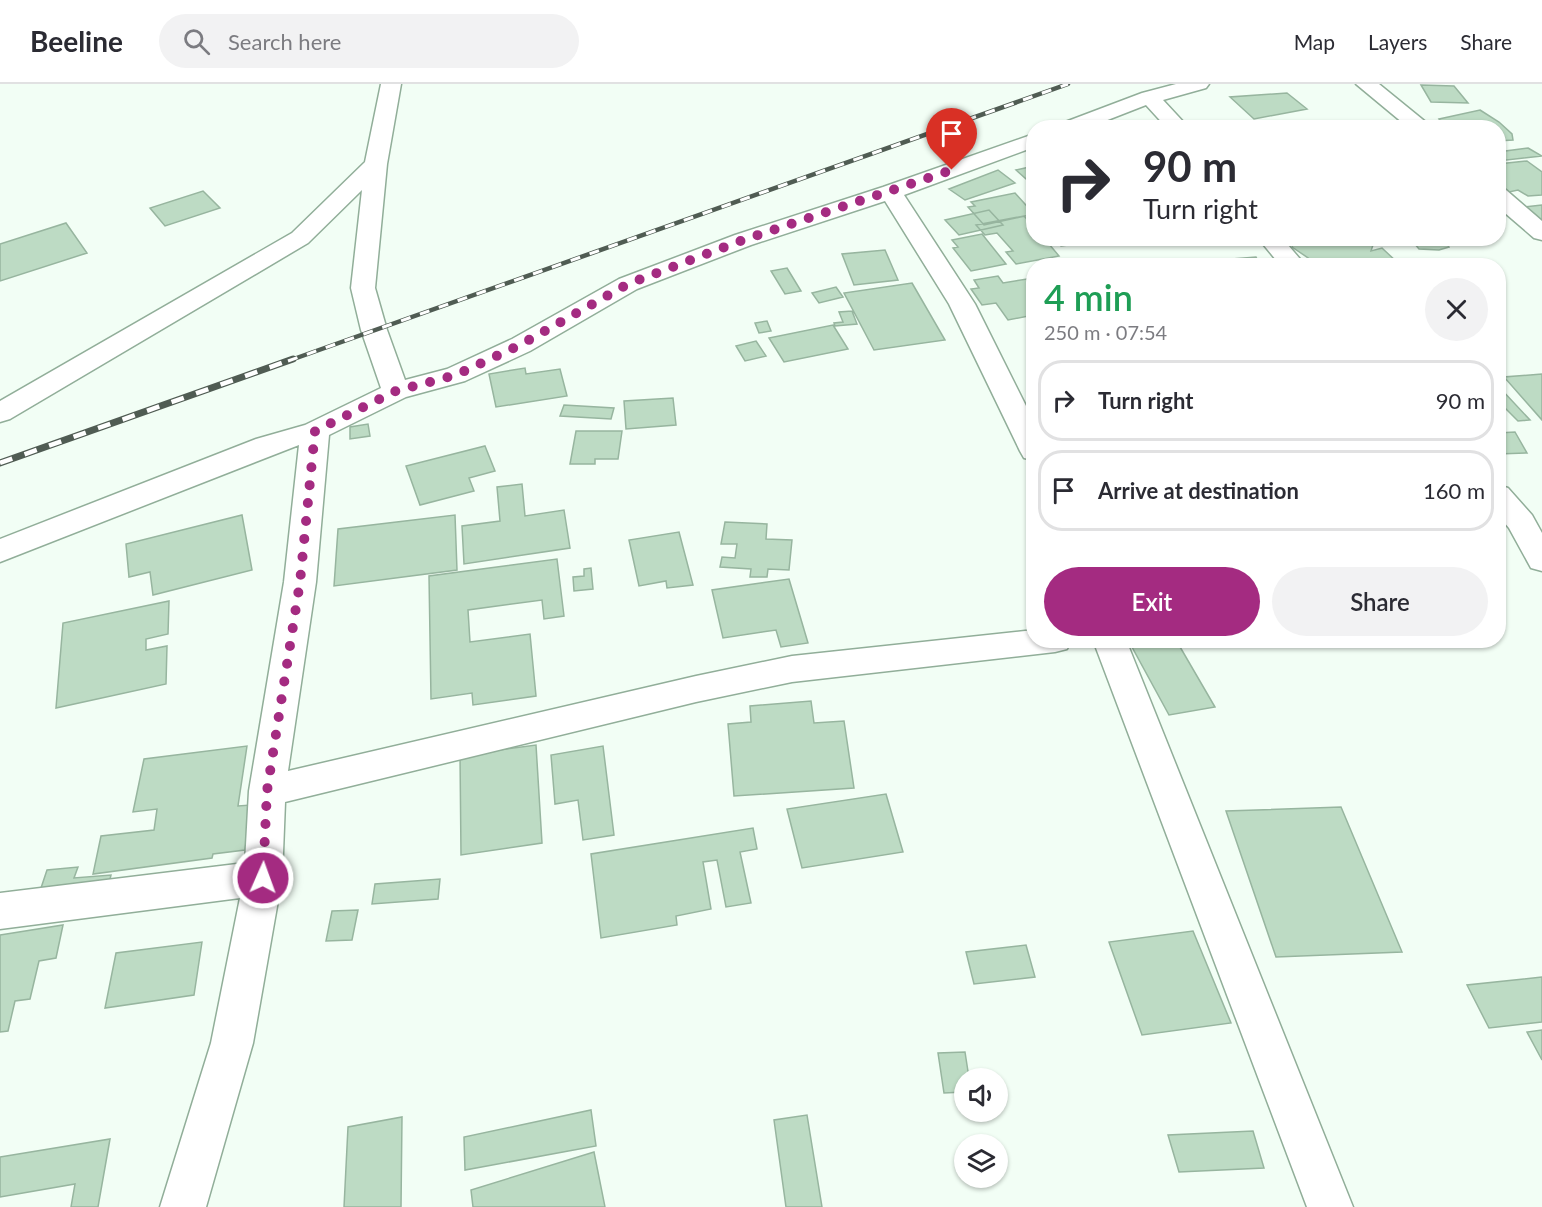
<!DOCTYPE html>
<meta charset="utf-8">
<style>
:root{--surface:#fff;--page:#f2f2f3;--text:#2b2b33;--muted:#7c7c81;--line:#e1e1e2;--accent:#a42b81}
body{margin:0;font-family:Lato,sans-serif;background:var(--page);color:var(--text);height:100vh;display:flex;flex-direction:column;font-size:22px;white-space:nowrap}
*{box-sizing:border-box;margin:0}
p{font-size:20px;color:var(--muted)}
.icon{flex:none;width:33px;height:33px;fill:none;stroke:currentColor;stroke-width:2;stroke-linecap:round;stroke-linejoin:round}
.map{position:relative;flex:1;overflow:hidden}
.drawer{position:absolute;left:1026px;top:174px;width:480px;height:390px;display:flex;flex-direction:column;background:var(--surface);border-radius:24px;box-shadow:0 2px 4px #0004}
.drawer>*{flex:none}
.top-card{position:absolute;left:1026px;top:36px;width:480px;height:126px;border-radius:24px;box-shadow:0 2px 4px #0004;background:#fff;color:var(--text);overflow:hidden}
.tools{position:absolute;left:954px;top:984px;display:grid;gap:12px}
.tools a{display:grid;place-items:center;width:54px;height:54px;border-radius:50%;background:var(--surface);box-shadow:0 2px 4px #0004;font-size:30px}
.pin{position:absolute;display:grid;place-items:center;width:51px;height:51px;color:#fff;margin:-62px -26px;border-radius:50% 50% 50% 0;rotate:-45deg;box-shadow:0 0 6px #0007}
.pin .icon{rotate:45deg}
.me{position:absolute;width:66px;margin:-33px;rotate:2deg;stroke-linejoin:round;filter:drop-shadow(0 0 4px #0008)}
.turn{display:flex;align-items:center;gap:21px;height:126px;padding:0 18px;font-size:27px}
.turn .icon{width:78px;height:78px;stroke-width:2.5}
.turn b{display:block;font-size:42px;line-height:51px}
.round{display:grid;place-items:center;flex:none;width:63px;height:63px;border-radius:32px;background:var(--page)}
.head{display:flex;align-items:center;justify-content:space-between;height:102px;padding:0 18px}
h1{font-size:36px;font-weight:600;line-height:45px;color:#1e9e55}
.cta{display:flex;gap:12px;margin-top:auto;padding:12px 18px}
.cta a{flex:1;height:69px;border-radius:36px;background:var(--accent);color:#fff;font-size:24px;font-weight:600;line-height:69px;text-align:center}
.cta a+a{background:var(--page);color:var(--text)}
ul{padding:0;list-style:none}
li{display:flex;align-items:center;gap:18px;height:81px;margin:0 12px 9px;padding:0 6px;border:3px solid var(--line);border-radius:24px}
li div{flex:1}
li b{display:block;font-size:22px}
li em{font-style:normal}
header{display:flex;align-items:center;gap:36px;box-sizing:border-box;height:84px;padding:0 30px;background:var(--surface);border-bottom:2px solid var(--line)}
header strong{font-size:28px}
nav{display:flex;gap:33px;margin-inline-start:auto;font-size:21px}
.search{width:420px;height:54px;background:var(--page);display:flex;align-items:center;gap:15px;box-sizing:border-box;padding:0 21px;border-radius:33px;color:var(--muted);font-size:22px}
.map>svg:first-child{display:block}
.building{fill:#bddbc4;stroke:#97b59f;stroke-width:1.5}
.lines{fill:none;stroke-linecap:round;stroke-linejoin:round}
.minor-casing{stroke:#91ae99;stroke-width:3}
.minor{fill:#fff;fill-rule:evenodd}
.rail-far1-casing{stroke:#505c53;stroke-width:4.5}
.rail-casing{stroke:#505c53;stroke-width:7}
.rail-far1{stroke:#fff;stroke-width:3;stroke-dasharray:10;stroke-linecap:butt}
.rail{stroke:#fff;stroke-width:4.5;stroke-dasharray:13;stroke-linecap:butt}
.route{stroke:#a42b81;stroke-width:10;stroke-dasharray:0 18}
</style>
<header>
<strong>Beeline</strong>
<div class="search"><svg class="icon" aria-label="search" viewBox="0 0 24 24"><circle cx="10" cy="10" r="6"/><path d="M15 15l6 6"/></svg>Search here</div>
<nav><a>Map</a><a>Layers</a><a>Share</a></nav>
</header>
<div class="map">
<svg width="1542" height="1123" viewBox="0 0 1542 1123">
<rect width="100%" height="100%" fill="#f2fef5"/>
<path class="building" d="M 1421,1 L 1454,2 L 1468,19 L 1431,18 Z
M 1287,9 L 1307,25 L 1254,35 L 1230,13 Z
M 1480,26 L 1499,38 L 1512,50 L 1513,56 L 1498,57 L 1498,44 L 1446,44 L 1439,35 Z
M 1528,64 L 1542,72 L 1498,77 L 1498,68 Z
M 1527,77 L 1542,88 L 1542,111 L 1528,112 L 1518,106 L 1509,108 L 1498,98 L 1498,80 Z
M 1034,82 L 1034,102 L 1016,86 Z
M 998,86 L 1015,99 L 965,116 L 949,105 Z
M 203,107 L 220,124 L 165,142 L 150,124 Z
M 1015,109 L 1034,130 L 984,141 L 968,123 L 975,122 L 971,118 Z
M 1542,121 L 1542,138 L 1523,123 Z
M 989,126 L 1003,141 L 959,151 L 945,136 Z
M 1024,132 L 1034,143 L 1034,154 L 1044,154 L 1059,172 L 1016,180 L 1006,168 L 1013,167 L 997,149 L 985,151 L 976,141 Z
M 66,139 L 87,169 L 0,197 L 0,160 Z
M 982,150 L 1006,180 L 971,187 L 953,164 L 958,163 L 952,156 Z
M 1056,154 L 1097,154 L 1099,157 L 1061,162 Z
M 1320,154 L 1370,154 L 1374,158 L 1371,167 L 1382,164 L 1399,180 L 1393,182 L 1320,182 L 1292,163 L 1295,157 Z
M 1410,154 L 1443,154 L 1449,163 L 1439,166 L 1419,165 Z
M 885,166 L 898,196 L 854,201 L 842,170 Z
M 1256,173 L 1261,182 L 1209,182 L 1207,177 Z
M 787,184 L 801,207 L 785,210 L 771,187 Z
M 998,192 L 1003,199 L 1027,195 L 1034,204 L 1034,231 L 1008,236 L 996,219 L 982,221 L 971,205 L 979,204 L 974,196 Z
M 912,199 L 945,256 L 874,266 L 844,209 Z
M 836,203 L 843,213 L 819,219 L 812,209 Z
M 852,227 L 857,240 L 835,242 L 834,239 L 843,238 L 839,228 Z
M 767,237 L 771,247 L 759,249 L 755,239 Z
M 833,241 L 848,265 L 784,278 L 769,254 Z
M 756,257 L 766,272 L 745,277 L 736,262 Z
M 525,284 L 526,290 L 560,285 L 567,312 L 496,323 L 489,290 Z
M 1542,290 L 1542,336 L 1504,293 Z
M 1501,305 L 1530,336 L 1518,337 L 1498,317 L 1498,306 Z
M 673,314 L 676,341 L 626,345 L 624,317 Z
M 564,321 L 614,324 L 611,335 L 560,332 Z
M 368,340 L 370,352 L 350,355 L 350,343 Z
M 576,347 L 622,347 L 618,375 L 595,375 L 595,380 L 570,380 Z
M 1515,348 L 1527,369 L 1498,370 L 1498,349 Z
M 485,362 L 495,387 L 469,394 L 474,407 L 420,421 L 406,382 Z
M 522,400 L 525,432 L 564,426 L 570,464 L 464,480 L 462,442 L 500,437 L 497,403 Z
M 242,431 L 252,486 L 153,511 L 150,488 L 129,493 L 126,460 Z
M 455,431 L 457,486 L 334,502 L 338,445 Z
M 725,438 L 767,440 L 766,455 L 792,456 L 789,486 L 768,485 L 767,493 L 750,493 L 751,485 L 720,483 L 722,473 L 735,474 L 737,460 L 721,460 Z
M 679,448 L 693,501 L 667,504 L 666,497 L 639,502 L 629,456 Z
M 557,475 L 564,532 L 544,535 L 542,516 L 468,526 L 470,558 L 530,550 L 536,612 L 473,621 L 472,609 L 431,615 L 429,492 Z
M 591,484 L 593,505 L 574,507 L 573,493 L 584,492 L 584,485 Z
M 789,495 L 808,559 L 781,563 L 776,546 L 723,554 L 712,506 Z
M 169,517 L 168,550 L 146,555 L 146,566 L 167,562 L 166,600 L 56,624 L 63,539 Z
M 1176,556 L 1215,623 L 1169,631 L 1132,563 Z
M 811,617 L 814,639 L 844,637 L 854,704 L 734,712 L 728,640 L 751,638 L 750,622 Z
M 536,661 L 542,759 L 461,771 L 460,671 Z
M 247,662 L 238,722 L 251,721 L 245,766 L 213,770 L 212,774 L 93,790 L 101,752 L 154,746 L 157,725 L 133,728 L 144,675 Z
M 603,662 L 614,751 L 583,756 L 578,716 L 555,720 L 551,671 Z
M 886,710 L 903,768 L 802,784 L 787,725 Z
M 1341,723 L 1402,868 L 1276,873 L 1226,727 Z
M 753,744 L 757,765 L 740,768 L 751,819 L 726,823 L 717,776 L 703,778 L 711,825 L 676,832 L 677,841 L 601,854 L 591,770 Z
M 78,783 L 74,794 L 111,791 L 107,807 L 38,813 L 47,786 Z
M 440,795 L 438,815 L 372,820 L 375,800 Z
M 358,826 L 352,856 L 326,857 L 332,827 Z
M 63,841 L 56,874 L 39,877 L 30,915 L 15,917 L 8,947 L 0,948 L 0,851 Z
M 1193,847 L 1231,939 L 1142,951 L 1109,858 Z
M 202,858 L 194,911 L 105,924 L 116,869 Z
M 1026,861 L 1035,893 L 974,900 L 966,868 Z
M 1542,893 L 1542,938 L 1489,944 L 1467,901 Z
M 1542,946 L 1542,976 L 1527,948 Z
M 965,968 L 969,994 L 964,994 L 964,1008 L 944,1009 L 938,969 Z
M 591,1026 L 596,1062 L 465,1086 L 464,1053 Z
M 807,1031 L 822,1123 L 786,1123 L 774,1036 Z
M 402,1033 L 401,1123 L 344,1123 L 348,1043 Z
M 1253,1047 L 1264,1084 L 1179,1088 L 1168,1051 Z
M 110,1055 L 98,1123 L 71,1123 L 75,1100 L 0,1113 L 0,1073 Z
M 594,1068 L 605,1123 L 473,1123 L 471,1106 Z"/>
<g class="lines">
<defs>
<path id="minor" d="M 381,0 L 401,0 L 387,80 L 375,204 L 387,246 L 405,296 L 447,285 L 512,255 L 619,195 L 735,151 L 883,103 L 1034,50 L 1034,63 L 904,111 L 975,220 L 1034,338 L 1034,376 L 1024,374 L 1020,367 L 949,220 L 885,117 L 751,161 L 637,205 L 530,267 L 465,297 L 406,313 L 329,351 L 316,498 L 288,687 L 696,592 L 792,572 L 1034,546 L 1034,556 L 1071,556 L 1067,565 L 1055,568 L 792,598 L 696,618 L 285,718 L 282,794 L 253,959 L 206,1123 L 160,1123 L 211,959 L 240,814 L 0,845 L 0,809 L 245,779 L 249,707 L 284,498 L 299,361 L 0,478 L 0,455 L 256,355 L 305,341 L 381,304 L 361,246 L 351,204 L 362,106 L 308,159 L 10,335 L 0,338 L 0,317 L 292,149 L 365,78 Z
M 1176,0 L 1209,0 L 1206,4 L 1163,16 L 1189,44 L 1167,44 L 1146,21 L 1087,44 L 1057,44 L 1060,40 L 1142,9 Z
M 1356,0 L 1379,0 L 1433,44 L 1409,44 Z
M 1498,104 L 1506,106 L 1542,137 L 1542,156 L 1534,154 L 1498,123 Z
M 1258,154 L 1282,154 L 1306,182 L 1281,182 Z
M 1498,401 L 1508,404 L 1532,431 L 1542,449 L 1542,487 L 1531,484 L 1509,444 L 1498,431 Z
M 1093,556 L 1126,556 L 1353,1123 L 1307,1123 Z"/>
</defs>
<use href="#minor" class="minor-casing"/>
<use href="#minor" class="minor"/>
<defs>
<path id="rail-far1" d="M 288,277 L 1068,0"/>
<path id="rail" d="M 0,379 L 293,275"/>
</defs>
<use href="#rail-far1" class="rail-far1-casing"/>
<use href="#rail" class="rail-casing"/>
<use href="#rail-far1" class="rail-far1"/>
<use href="#rail" class="rail"/>
</g>
<g class="lines">
<path class="route" d="M 263,794 L 267,707 L 300,498 L 315,347 L 396,307 L 456,291 L 520,261 L 628,200 L 743,156 L 952,86"/>
</g>
</svg>
<div class="tools">
<a><svg class="icon" aria-label="sound" viewBox="0 0 24 24"><path d="M4 9h4l5-4v14l-5-4H4zM17 9q2 3 0 6"/></svg></a>
<a><svg class="icon" aria-label="layers" viewBox="0 0 24 24"><path d="M12 4l9 5-9 5-9-5zM3 14l9 5 9-5"/></svg></a>
</div>
<div class="pin" style="left:952px;top:86px;background:#d93025"><svg class="icon" aria-label="arrive" viewBox="0 0 24 24"><path d="M6 21V4h12l-3 4 3 4H6"/></svg></div>
<svg class="me" style="left:263px;top:794px" viewBox="-20 -20 40 40"><circle r="17" fill="#a42b81" stroke="#fff" stroke-width="3"/><path d="M0-11L8 9 0 5-8 9z" fill="#fff"/></svg>
<div class="top-card">
<div class="turn"><svg class="icon" aria-label="right" viewBox="0 0 24 24"><path d="M7 20v-9h11M14 6l5 5-5 5"/></svg><div><b>90 m</b>Turn right</div></div>
</div>
<section class="drawer">
<div class="head"><div><h1>4 min</h1><p>250 m · 07:54</p></div><a class="round"><svg class="icon" aria-label="close" viewBox="0 0 24 24"><path d="M6 6l12 12M18 6L6 18"/></svg></a></div>
<ul>
<li><svg class="icon" aria-label="right" viewBox="0 0 24 24"><path d="M7 20v-9h11M14 6l5 5-5 5"/></svg><div><b>Turn right</b></div><em>90 m</em></li>
<li><svg class="icon" aria-label="arrive" viewBox="0 0 24 24"><path d="M6 21V4h12l-3 4 3 4H6"/></svg><div><b>Arrive at destination</b></div><em>160 m</em></li>
</ul>
<div class="cta"><a>Exit</a><a>Share</a></div>
</section>
</div>
